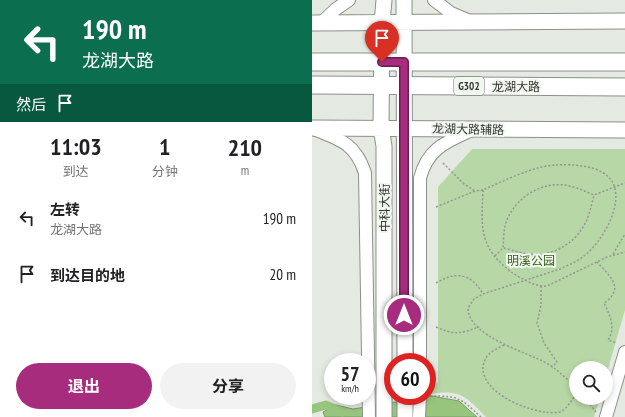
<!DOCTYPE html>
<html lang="zh">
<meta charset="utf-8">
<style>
:root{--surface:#fff;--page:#f2f2f2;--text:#202124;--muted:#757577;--accent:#a82c7e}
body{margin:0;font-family:"PT Sans Narrow","Noto Sans SC",sans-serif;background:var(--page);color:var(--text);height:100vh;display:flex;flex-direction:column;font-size:15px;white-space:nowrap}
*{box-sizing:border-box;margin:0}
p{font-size:13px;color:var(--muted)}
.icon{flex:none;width:22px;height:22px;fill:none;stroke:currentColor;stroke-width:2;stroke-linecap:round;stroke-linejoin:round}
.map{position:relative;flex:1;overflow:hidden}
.drawer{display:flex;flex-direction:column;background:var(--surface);width:312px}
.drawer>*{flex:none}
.banner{background:#0b6e4f;color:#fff;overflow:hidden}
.buttons{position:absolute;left:257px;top:361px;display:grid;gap:8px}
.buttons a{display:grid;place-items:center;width:44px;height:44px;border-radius:50%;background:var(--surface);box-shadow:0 2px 6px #0003;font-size:20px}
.speed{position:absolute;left:12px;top:353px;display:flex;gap:8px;font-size:20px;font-weight:700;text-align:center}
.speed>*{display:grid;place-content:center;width:52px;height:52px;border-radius:50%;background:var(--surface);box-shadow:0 2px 6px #0003;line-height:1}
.speed small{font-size:10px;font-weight:400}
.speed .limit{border:6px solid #d22;background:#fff;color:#111}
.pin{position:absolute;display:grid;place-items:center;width:34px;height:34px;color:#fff;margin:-41px -17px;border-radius:50% 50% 50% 0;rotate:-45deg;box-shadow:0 0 4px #0007}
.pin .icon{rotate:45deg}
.me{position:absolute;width:44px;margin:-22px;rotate:0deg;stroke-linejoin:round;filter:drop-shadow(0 0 3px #0008)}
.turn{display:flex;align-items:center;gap:14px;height:84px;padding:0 16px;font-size:18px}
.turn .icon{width:52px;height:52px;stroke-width:2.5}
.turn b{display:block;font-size:28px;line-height:34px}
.then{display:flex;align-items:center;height:38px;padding:0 16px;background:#0003;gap:8px;font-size:15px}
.eta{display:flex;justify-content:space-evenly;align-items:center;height:68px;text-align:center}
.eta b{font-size:24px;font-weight:700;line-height:28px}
.cta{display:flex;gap:8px;margin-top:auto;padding:8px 16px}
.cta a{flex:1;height:46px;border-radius:24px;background:var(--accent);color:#fff;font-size:16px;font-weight:700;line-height:46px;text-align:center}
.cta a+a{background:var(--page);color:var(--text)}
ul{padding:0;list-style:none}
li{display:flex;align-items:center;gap:12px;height:56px;padding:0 16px}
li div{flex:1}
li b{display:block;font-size:15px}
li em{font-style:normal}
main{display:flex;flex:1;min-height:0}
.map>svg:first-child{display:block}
.green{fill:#b7d8a6}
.water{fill:#97c57e;stroke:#799a68}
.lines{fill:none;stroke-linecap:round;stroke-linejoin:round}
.canal{stroke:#97c57e;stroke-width:9}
.minor-casing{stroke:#8c908a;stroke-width:14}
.major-casing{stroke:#8c908a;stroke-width:17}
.highway-casing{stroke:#8c908a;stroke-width:19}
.path{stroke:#929590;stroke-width:1.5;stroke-dasharray:2 2;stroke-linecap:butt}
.minor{stroke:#fff;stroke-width:12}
.major{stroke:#fff;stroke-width:15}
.highway{stroke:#fff;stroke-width:17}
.route-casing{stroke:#6d1d52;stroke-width:10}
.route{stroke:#a82c7e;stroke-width:7}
.labels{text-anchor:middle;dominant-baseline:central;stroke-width:4;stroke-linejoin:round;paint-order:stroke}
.shield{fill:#f1f6ef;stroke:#6d706b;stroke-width:1}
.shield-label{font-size:11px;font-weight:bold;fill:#343633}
.street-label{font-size:12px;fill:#343633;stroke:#f1f6ef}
.park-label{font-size:12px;fill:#38621b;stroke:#f1f6ef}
</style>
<main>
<section class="drawer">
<div class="banner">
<div class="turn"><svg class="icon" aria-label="left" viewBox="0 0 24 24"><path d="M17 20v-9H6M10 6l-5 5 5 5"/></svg><div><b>190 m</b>龙湖大路</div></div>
<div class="then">然后<svg class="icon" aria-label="arrive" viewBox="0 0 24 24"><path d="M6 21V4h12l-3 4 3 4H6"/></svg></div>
</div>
<div class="eta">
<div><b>11:03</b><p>到达</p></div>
<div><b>1</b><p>分钟</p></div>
<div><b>210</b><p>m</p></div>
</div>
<ul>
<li><svg class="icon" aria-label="left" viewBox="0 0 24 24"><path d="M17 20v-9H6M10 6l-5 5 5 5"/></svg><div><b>左转</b><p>龙湖大路</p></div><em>190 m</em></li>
<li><svg class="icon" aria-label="arrive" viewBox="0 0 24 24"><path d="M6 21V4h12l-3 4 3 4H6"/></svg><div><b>到达目的地</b></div><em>20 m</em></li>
</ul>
<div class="cta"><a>退出</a><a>分享</a></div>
</section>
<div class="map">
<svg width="313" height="417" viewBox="0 0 313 417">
<rect width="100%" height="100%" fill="#e4e9e2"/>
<path class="green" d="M 160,149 L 313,149 L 313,310 L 294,376 L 294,368 L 264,368 L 264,398 L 288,398 L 282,417 L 174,417 C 165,408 154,394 140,393 C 133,392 125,393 118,394 L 118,390 L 126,382 L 126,187 Z"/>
<path class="water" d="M 120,396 L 147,401 L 165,417 L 13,417 L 11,412 L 24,405 L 41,409 Z"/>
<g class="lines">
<path class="canal" d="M 0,409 L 14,405 L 30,412"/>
<defs>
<path id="minor" d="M 122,0 L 139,13 L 158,21
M 9,23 L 24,9 L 37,0
M 4,130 C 30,140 44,145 53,173 L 57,417
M 108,362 L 108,178 C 116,148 134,142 160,130
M 107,417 L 108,396
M 294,417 L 313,352"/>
<path id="major" d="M 92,0 L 93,362
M 0,23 L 313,21
M 0,128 L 313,130
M 93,396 L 93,417
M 72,417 L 72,146 L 69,128 L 70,23 L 72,0"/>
<path id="highway" d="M 0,62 L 313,62
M 0,85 L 313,87"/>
</defs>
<use href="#minor" class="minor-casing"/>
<use href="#major" class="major-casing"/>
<use href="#highway" class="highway-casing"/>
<path class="path" d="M 131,163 L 152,184 L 163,191
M 171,190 C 170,218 166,242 189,263 C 195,269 201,274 209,278 C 217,282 225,287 235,286 L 295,257 L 313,252
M 124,207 L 163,191 L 171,190 C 191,181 222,166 243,165 C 261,164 289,165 300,181 C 313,204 290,242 272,256 C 265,262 256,265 248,269 L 171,294 L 162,299 L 156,308 C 156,337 216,352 236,364 C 247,371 255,379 264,388
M 192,248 C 200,250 208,253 216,254 C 237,257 260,246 271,227 C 277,218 279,206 282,195
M 301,254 L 313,234
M 183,256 L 191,248 C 192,239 191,229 195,220 C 204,198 228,182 252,185 C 262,186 272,191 282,195 L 313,183
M 285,262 C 292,270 308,283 301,294 C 299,298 295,301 292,303 C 298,315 304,328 296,340 L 305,343
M 124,283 C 144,271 159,273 171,294
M 229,286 L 229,305 L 225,323 L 232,343 L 245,362 L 240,367
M 124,327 C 142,335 148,334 167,327
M 192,345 C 185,349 176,352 173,360 C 159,390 222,417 248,412 C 255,409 259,401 264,394
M 118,396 C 147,396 147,397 169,417
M 273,398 L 284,412"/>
<use href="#minor" class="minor"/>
<use href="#major" class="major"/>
<use href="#highway" class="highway"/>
</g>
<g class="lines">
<defs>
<path id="route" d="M 70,62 L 92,62 L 92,315"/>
</defs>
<use href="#route" class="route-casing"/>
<use href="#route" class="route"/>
</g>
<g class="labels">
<rect class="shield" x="142" y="77" width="30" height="18" rx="3"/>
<g class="shield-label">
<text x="157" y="86">G302</text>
</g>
<g class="street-label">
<text x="204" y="86">龙湖大路</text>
<text transform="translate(156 129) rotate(1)">龙湖大路辅路</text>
<text transform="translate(72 208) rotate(-90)">中科大街</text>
</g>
<g class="park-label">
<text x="219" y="260">明溪公园</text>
</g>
</g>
</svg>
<div class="buttons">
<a><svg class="icon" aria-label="search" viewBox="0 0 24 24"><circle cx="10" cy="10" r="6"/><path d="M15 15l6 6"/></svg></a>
</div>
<div class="speed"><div>57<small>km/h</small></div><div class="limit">60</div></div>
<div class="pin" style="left:70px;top:62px;background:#d93025"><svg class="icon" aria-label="arrive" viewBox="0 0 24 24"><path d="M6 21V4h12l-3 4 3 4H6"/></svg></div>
<svg class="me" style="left:92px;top:315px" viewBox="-20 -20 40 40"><circle r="17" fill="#a82c7e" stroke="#fff" stroke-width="3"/><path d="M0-11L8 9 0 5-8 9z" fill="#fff"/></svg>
</div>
</main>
